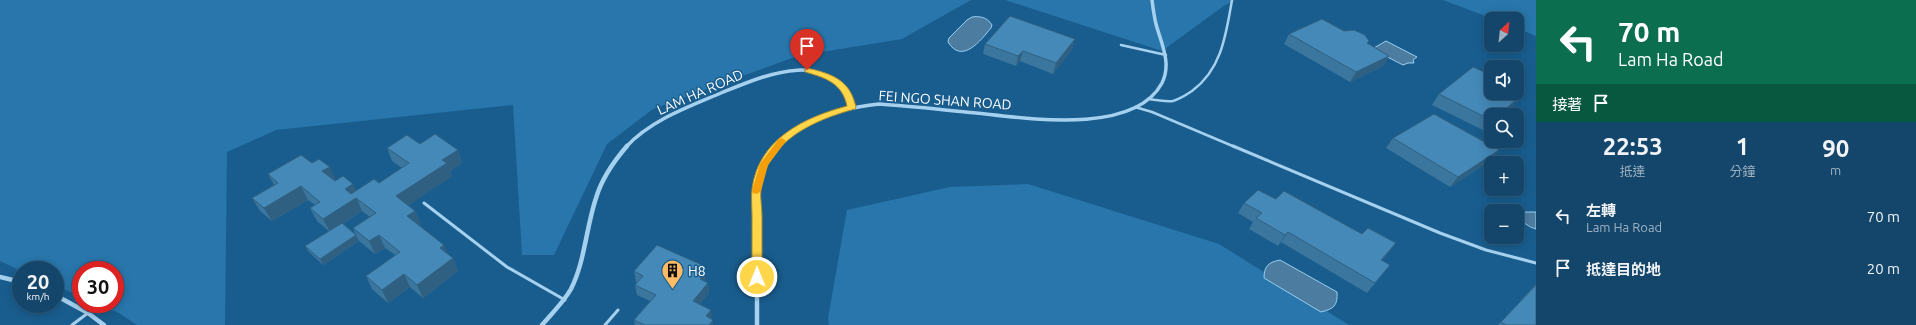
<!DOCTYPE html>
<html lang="zh-TW">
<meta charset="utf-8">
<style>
:root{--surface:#13466a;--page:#205072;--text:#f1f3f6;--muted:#9db1c1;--line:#325e7e}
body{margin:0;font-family:Ubuntu,"Noto Sans TC",sans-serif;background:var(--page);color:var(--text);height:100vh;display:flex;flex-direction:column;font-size:15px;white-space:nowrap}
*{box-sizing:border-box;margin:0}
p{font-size:13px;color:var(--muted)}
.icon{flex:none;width:22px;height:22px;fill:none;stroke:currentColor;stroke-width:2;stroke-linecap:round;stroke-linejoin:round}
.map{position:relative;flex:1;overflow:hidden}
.drawer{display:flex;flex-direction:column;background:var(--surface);width:380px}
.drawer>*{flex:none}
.banner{background:#0b6e4f;color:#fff;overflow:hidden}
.needle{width:26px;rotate:27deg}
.fabs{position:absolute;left:1484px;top:12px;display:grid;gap:8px}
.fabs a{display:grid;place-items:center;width:40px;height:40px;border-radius:8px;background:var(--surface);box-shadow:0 2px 10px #0003,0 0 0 1px var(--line);font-size:20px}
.speed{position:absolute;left:12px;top:261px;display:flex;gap:8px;font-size:20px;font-weight:700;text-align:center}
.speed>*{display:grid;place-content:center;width:52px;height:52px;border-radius:50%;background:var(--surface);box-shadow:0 2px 10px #0003,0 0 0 1px var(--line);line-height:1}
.speed small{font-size:10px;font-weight:400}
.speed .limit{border:6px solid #d22;background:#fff;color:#111}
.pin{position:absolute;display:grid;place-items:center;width:34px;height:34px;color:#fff;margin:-41px -17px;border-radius:50% 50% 50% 0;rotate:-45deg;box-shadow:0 0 4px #0007}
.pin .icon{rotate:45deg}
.me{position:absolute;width:44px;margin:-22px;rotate:0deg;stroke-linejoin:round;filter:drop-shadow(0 0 3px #0008)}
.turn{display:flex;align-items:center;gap:14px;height:84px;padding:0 16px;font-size:18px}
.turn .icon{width:52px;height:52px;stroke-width:2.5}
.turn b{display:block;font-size:28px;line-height:34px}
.then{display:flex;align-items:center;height:38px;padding:0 16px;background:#0003;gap:8px;font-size:15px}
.eta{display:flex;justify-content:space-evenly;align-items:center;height:68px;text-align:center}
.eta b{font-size:24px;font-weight:600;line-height:28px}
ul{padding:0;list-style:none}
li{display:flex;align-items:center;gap:12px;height:52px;padding:0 16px}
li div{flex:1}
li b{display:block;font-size:15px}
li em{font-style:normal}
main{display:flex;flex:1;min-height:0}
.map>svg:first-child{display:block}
.green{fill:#2876ab}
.water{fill:#4c7ca0;stroke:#98cef1}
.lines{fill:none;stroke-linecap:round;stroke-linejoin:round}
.lane-far1{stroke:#a5d1ef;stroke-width:2.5}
.lane{stroke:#a5d1ef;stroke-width:3}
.street-far1{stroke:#a5d1ef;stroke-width:3.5}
.street{stroke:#a5d1ef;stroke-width:4.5}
.wall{fill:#3b769e;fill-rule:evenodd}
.shaded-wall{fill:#306081}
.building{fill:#4589b8;stroke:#306081}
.route{fill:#ffd54a;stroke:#a68a30}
.slow{fill:#f59e0b}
.labels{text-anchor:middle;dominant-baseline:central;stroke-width:3;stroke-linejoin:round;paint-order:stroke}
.street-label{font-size:14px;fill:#fff;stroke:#195d8e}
.poi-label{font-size:14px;fill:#fff;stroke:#195d8e;text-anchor:start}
</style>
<main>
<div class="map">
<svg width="1536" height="325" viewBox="0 0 1536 325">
<rect width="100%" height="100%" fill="#195d8e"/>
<path class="green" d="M 0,0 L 971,0 L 902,39 L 797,56 L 653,109 L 607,144 L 554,255 L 522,255 L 513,105 L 276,130 L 227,152 L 225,325 L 137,325 L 119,313 L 98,304 L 115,304 L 115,270 L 81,270 L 81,297 L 55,285 L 55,270 L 21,271 L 0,261 Z
M 1005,0 L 1235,0 L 1225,5 L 1162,51 Z
M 1443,0 L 1536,0 L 1536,36 L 1517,28 L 1517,19 L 1493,19 Z
M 1028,184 L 1219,244 L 1349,325 L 829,325 L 828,318 L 847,210 L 950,187 Z"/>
<path class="water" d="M 972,17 C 980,16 987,17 992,25 L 991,28 C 981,40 962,65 948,42 L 949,38 L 967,20 Z
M 1386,41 L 1417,57 L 1413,60 L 1414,63 L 1408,63 L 1403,65 L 1372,49 Z
M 1526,212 L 1536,212 L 1536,229 C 1529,227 1520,222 1521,214 Z
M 1280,260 L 1337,292 C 1338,305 1334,309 1321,312 L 1264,278 C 1264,266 1269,262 1280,260 Z"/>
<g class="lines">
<path class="lane-far1" d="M 1121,45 L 1166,55
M 1148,99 C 1156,100 1164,102 1173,101 C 1180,99 1186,95 1192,91 C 1222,69 1226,34 1232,0
M 1135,107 L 1152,112 L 1235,147"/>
<path class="lane" d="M 1233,146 L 1440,233 L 1486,250 L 1536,263
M 424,203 L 507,267 L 565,300
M 72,325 L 88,313
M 605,325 L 618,310"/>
<path class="street-far1" d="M 626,147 C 651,120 688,107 721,93 C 763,76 830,45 852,107
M 776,147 C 796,117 846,108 879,104 C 911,106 944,110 976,113 C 1024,118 1134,136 1162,83 C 1172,63 1161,43 1156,24 C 1154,16 1153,8 1152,0"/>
<path class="street" d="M 0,277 L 21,282
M 55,295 L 88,313 L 104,325
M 542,325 C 552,313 563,303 571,289 C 585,261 586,228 596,198 C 602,178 614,161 627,146
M 757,325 L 757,188 L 764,165 L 777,146"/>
</g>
<path class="wall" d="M 1289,34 L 1367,43 L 1389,56 L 1383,66 L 1350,82 L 1284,44 Z
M 1075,39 L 1072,49 L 1053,74 L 1020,61 L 1016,66 L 983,54 L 985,44 Z
M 1439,94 L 1518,101 L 1491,115 L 1491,125 L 1485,131 L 1432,105 Z
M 1393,138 L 1499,150 L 1490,161 L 1450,187 L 1386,148 Z
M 420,144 L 458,150 L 462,163 L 450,171 L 452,176 L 408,205 L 415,211 L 421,224 L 418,225 L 448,255 L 453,258 L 458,271 L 423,298 L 410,287 L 388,303 L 372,289 L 366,276 L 395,255 L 385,248 L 375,254 L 359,241 L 323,265 L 309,252 L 305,246 L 329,231 L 317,221 L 310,208 L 315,205 L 308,200 L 272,221 L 260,211 L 252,198 L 274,185 L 268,174 L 336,180 L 335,181 L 353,184 L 356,191 L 379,183 L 402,168 L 392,161 L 387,148 ZM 362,211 L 370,217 L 353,228 L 356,235 L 343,224 Z
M 1276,199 L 1362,234 L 1396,243 L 1382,261 L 1390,265 L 1367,293 L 1281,242 L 1278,246 L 1249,229 L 1253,222 L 1238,213 L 1244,203 Z
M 702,265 L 702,272 L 705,273 L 705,281 L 708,283 L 709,293 L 700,304 L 712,319 L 713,325 L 635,325 L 634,320 L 650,301 L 637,295 L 635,285 L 637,282 L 636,282 L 634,271 Z
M 1536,284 L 1536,325 L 1498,325 Z"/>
<path class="shaded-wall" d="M 1075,39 L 1072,49 L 1053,74 L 1056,63 Z
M 1023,51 L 1020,61 L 1016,66 L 1018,56 Z
M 1389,56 L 1383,66 L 1350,82 L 1356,72 Z
M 1526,91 L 1518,101 L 1503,115 L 1499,115 Z
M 1491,123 L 1491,125 L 1485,131 Z
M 458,150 L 462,163 L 450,171 L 452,176 L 402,210 L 396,196 L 442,160 Z
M 1499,150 L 1490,161 L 1450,187 L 1458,177 Z
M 330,167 L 336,180 L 329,184 L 322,171 Z
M 353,184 L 359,197 L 357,199 L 362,211 L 330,232 L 323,219 L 345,189 Z
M 301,186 L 308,200 L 272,221 L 264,208 Z
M 415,211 L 421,224 L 412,229 L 407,216 Z
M 1288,232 L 1281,242 L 1278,246 L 1285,235 Z
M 356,235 L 359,241 L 323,265 L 320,259 Z
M 379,235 L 385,248 L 375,254 L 369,241 Z
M 1396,243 L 1388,254 L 1373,271 L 1381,260 Z
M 444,245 L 450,258 L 440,248 Z
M 453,258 L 458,271 L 423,298 L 417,285 Z
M 702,265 L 703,275 L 698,270 Z
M 705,273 L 706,283 L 700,279 Z
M 404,274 L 410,287 L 388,303 L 382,290 Z
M 708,283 L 709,293 L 694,311 L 693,301 Z
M 711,310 L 712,320 L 706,316 Z
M 713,320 L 713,325 L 709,325 Z"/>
<path class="building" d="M 1010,16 L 1075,39 L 1056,63 L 1023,51 L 1018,56 L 985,44 Z
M 1322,19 L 1344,31 L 1354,30 L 1365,35 L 1369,41 L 1367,43 L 1389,56 L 1356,72 L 1289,34 Z
M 1473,67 L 1491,75 L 1491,93 L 1517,93 L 1517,87 L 1526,91 L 1499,115 L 1491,115 L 1491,120 L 1439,94 Z
M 1434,114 L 1499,150 L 1458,177 L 1393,138 Z
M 435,134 L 458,150 L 442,160 L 447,163 L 396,196 L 415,211 L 407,216 L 444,245 L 440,248 L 453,258 L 417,285 L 404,274 L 382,290 L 366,276 L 400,252 L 379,235 L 369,241 L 353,228 L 376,213 L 356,198 L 323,219 L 310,208 L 320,202 L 301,186 L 264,208 L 252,198 L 278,183 L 268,174 L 301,155 L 312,163 L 319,159 L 330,167 L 322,171 L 335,181 L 343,176 L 353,184 L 345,189 L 351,194 L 374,179 L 379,183 L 409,163 L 387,148 L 407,135 L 420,144 Z
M 1258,190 L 1276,199 L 1284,191 L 1362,234 L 1368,228 L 1396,243 L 1381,260 L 1390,265 L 1375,283 L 1288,232 L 1285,235 L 1256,218 L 1262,213 L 1244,203 Z
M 342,223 L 356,235 L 320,259 L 305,246 Z
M 657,245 L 702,265 L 698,270 L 705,273 L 700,279 L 708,283 L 693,301 L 711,310 L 706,316 L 713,320 L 709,325 L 645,325 L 634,320 L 656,295 L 635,285 L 643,276 L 634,271 Z
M 1536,285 L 1536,325 L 1506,325 L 1501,322 Z"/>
<path class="route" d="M 807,68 C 833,74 850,80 856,107 L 855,109 C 814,120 766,141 761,189 C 760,198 762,207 762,216 C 762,237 762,257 762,277 L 757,281 L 752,277 C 752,257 752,237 752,216 C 752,207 751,198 752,189 C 758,139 805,117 847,106 C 842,83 826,78 805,72 L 805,69 Z"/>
<path class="slow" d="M 782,138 L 786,141 L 768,165 L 761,191 L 757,194 L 753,193 L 752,191 L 760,164 L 779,139 Z"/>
<defs>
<symbol id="building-pin" viewBox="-11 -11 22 30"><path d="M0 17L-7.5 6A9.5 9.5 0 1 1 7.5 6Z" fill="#ffbc63" stroke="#195d8e"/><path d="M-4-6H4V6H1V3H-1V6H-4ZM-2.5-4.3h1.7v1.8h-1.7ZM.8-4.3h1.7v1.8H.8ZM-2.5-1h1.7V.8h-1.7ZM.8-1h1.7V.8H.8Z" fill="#111"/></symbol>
</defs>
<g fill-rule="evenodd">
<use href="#building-pin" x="660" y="258" width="25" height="34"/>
</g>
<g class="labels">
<g class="street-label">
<text transform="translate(700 92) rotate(-24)">LAM HA ROAD</text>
<text transform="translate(945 100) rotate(4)">FEI NGO SHAN ROAD</text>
</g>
<g class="poi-label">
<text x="688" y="271">H8</text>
</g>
</g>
</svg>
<div class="fabs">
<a><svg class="needle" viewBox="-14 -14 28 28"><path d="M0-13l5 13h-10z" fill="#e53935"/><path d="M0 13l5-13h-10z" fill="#9db1c1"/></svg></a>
<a><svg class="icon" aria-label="sound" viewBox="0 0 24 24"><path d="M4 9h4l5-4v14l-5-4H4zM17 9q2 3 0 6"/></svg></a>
<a><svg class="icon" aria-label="search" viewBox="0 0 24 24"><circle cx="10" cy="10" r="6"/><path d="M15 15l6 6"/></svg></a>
<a>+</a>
<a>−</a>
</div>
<div class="speed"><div>20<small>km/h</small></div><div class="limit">30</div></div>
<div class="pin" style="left:807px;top:70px;background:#d93025"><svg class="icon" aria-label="arrive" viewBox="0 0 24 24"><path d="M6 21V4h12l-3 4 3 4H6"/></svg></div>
<svg class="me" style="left:757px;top:277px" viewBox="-20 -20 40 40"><circle r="17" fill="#ffd54a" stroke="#fff" stroke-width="3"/><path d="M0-11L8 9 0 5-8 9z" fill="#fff"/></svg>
</div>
<section class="drawer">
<div class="banner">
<div class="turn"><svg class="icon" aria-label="left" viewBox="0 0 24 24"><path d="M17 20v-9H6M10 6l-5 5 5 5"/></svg><div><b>70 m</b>Lam Ha Road</div></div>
<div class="then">接著<svg class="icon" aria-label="arrive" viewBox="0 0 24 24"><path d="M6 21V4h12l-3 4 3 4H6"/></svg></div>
</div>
<div class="eta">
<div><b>22:53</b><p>抵達</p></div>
<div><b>1</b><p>分鐘</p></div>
<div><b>90</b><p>m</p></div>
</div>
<ul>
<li><svg class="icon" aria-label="left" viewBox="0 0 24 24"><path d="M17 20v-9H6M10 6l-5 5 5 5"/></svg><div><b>左轉</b><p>Lam Ha Road</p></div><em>70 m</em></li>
<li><svg class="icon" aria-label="arrive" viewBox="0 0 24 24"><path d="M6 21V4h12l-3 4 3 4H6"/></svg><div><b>抵達目的地</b></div><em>20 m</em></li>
</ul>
</section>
</main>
